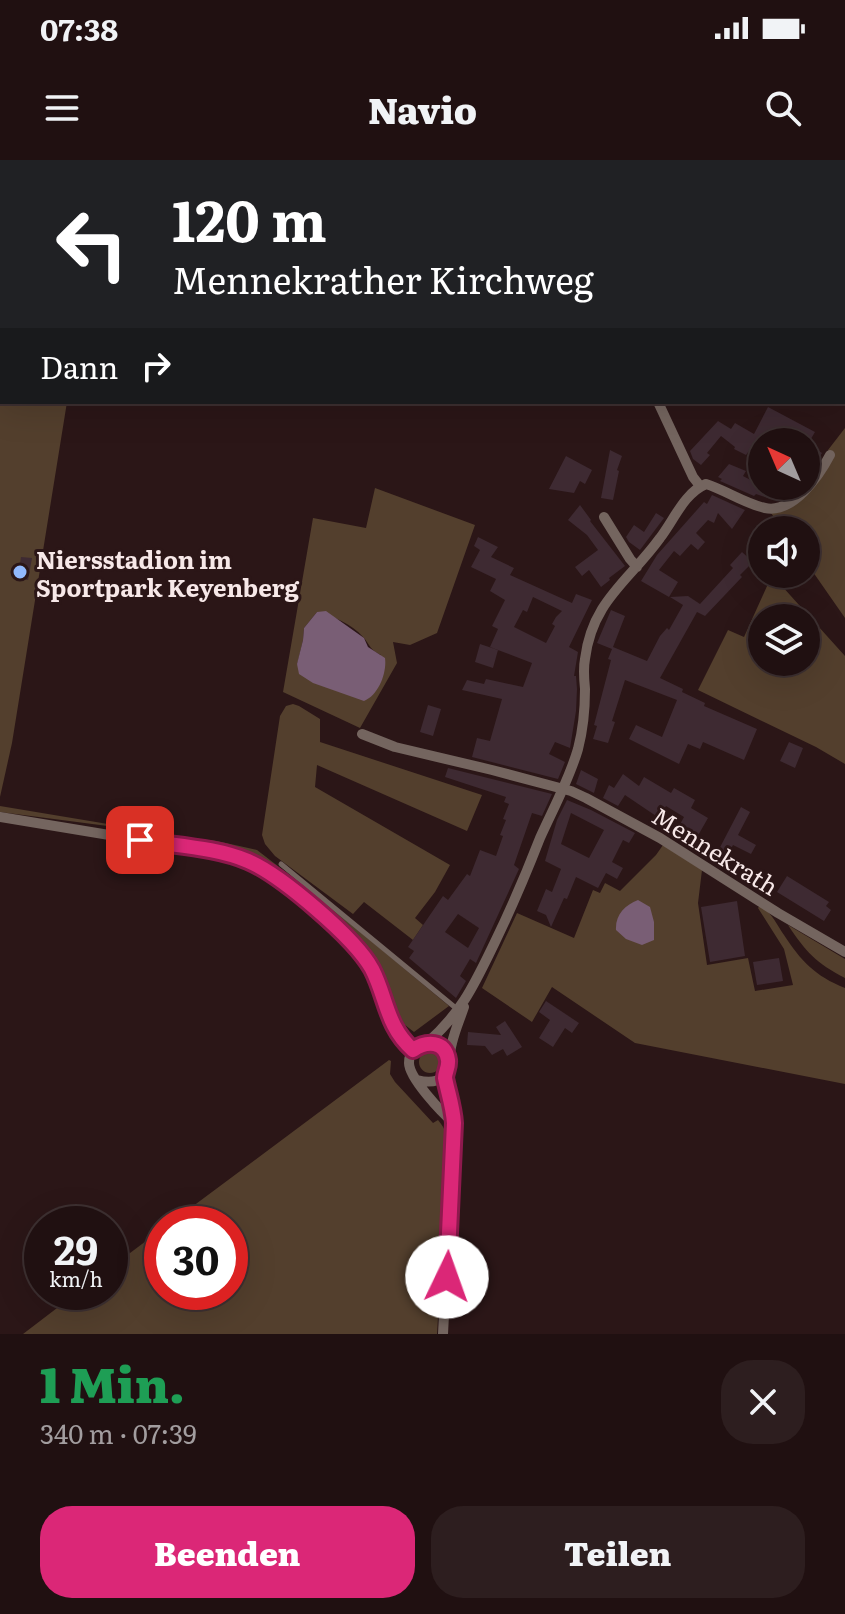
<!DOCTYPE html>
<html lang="de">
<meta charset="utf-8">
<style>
:root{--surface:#201011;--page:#2d1e1f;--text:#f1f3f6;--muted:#a29d9f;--line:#3d3031;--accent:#db2777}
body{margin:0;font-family:Literata,serif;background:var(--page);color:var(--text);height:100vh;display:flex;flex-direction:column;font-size:30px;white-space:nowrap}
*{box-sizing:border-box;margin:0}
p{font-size:26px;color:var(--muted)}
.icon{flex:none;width:44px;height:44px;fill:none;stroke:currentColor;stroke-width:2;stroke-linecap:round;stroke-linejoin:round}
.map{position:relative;height:1174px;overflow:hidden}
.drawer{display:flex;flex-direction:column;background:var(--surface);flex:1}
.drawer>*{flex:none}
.top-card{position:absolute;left:0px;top:0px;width:846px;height:244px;box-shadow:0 8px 32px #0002,0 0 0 2px var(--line);background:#202124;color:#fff;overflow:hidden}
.needle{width:52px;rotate:316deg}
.tools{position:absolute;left:748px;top:268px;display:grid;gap:16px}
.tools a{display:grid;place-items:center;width:72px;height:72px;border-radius:50%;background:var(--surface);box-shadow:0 8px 32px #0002,0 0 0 2px var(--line);font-size:40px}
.speed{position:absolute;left:24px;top:1046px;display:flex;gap:16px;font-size:40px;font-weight:700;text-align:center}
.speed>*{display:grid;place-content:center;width:104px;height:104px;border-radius:50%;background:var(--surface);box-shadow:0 8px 32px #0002,0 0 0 2px var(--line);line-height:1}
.speed small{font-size:20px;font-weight:400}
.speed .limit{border:12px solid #d22;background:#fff;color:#111}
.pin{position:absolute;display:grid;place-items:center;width:68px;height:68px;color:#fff;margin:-34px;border-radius:16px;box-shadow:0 4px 12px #0006}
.me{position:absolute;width:88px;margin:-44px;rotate:3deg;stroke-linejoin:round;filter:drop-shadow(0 0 6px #0008)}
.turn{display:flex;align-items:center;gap:28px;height:168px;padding:0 40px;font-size:36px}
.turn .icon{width:104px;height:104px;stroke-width:2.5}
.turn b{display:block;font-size:56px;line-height:68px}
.then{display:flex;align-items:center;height:76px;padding:0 40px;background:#0003;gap:16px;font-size:30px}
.round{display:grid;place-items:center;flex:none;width:84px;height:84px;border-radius:32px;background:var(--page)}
.summary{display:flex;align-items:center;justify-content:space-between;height:136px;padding:0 40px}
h1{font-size:48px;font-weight:800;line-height:60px;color:#1e9e55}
.cta{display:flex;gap:16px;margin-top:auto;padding:16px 40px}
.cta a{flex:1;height:92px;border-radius:32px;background:var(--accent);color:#fff;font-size:32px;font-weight:800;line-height:92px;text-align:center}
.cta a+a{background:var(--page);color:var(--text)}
.status{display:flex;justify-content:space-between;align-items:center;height:56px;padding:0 40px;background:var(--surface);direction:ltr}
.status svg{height:22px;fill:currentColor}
header{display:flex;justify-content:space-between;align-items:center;height:104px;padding:0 40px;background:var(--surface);font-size:36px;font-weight:800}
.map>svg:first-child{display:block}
.green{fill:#533f2d;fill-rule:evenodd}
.water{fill:#795e75}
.building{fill:#3e2a32;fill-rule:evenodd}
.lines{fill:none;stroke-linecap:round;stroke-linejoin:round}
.lane{stroke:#74655f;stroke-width:5}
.street{stroke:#74655f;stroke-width:10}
.route-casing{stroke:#8e194d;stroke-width:20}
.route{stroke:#db2777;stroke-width:14}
.poi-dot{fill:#91b8fd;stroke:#2b1617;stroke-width:3}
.labels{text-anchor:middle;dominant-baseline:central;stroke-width:6;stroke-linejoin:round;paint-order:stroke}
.poi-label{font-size:24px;font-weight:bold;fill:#f7e8e8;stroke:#2b1617;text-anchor:start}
.street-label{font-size:24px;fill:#f7e8e8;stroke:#2b1617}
</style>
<div class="status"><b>07:38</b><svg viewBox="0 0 49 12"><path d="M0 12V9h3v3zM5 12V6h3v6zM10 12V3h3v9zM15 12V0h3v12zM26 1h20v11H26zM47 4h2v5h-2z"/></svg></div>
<header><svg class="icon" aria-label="menu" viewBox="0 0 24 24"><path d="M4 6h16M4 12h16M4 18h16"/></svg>Navio<svg class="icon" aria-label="search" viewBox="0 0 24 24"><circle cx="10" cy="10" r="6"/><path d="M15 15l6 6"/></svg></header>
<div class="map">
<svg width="845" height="1174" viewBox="0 0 845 1174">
<rect width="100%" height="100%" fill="#2b1617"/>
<path class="green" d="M 0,0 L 97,0 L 97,2 L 2,2 L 2,36 L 0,36 Z
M 0,52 L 2,52 L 2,242 L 67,242 L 12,583 L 0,637 Z
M 845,268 L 845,458 L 806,402 L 806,370 L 783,370 L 771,353 L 786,349 L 834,297 L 828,290 Z
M 375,328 L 475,365 L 437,473 L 410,485 L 393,482 L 397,503 L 360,568 L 283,532 L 313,358 L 366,368 ZM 317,452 C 333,456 352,464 363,477 C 371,486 369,489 381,495 L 297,505 L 303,480 L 304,468 Z
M 772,415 L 845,496 L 845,604 L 816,587 L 698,530 L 728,470 L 744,477 ZM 762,458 L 806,458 L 806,502 L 762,502 Z
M 293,544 L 299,546 L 320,559 L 320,582 L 482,635 L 467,671 L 317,605 L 315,627 L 450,705 L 435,732 L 415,758 L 423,765 L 413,780 L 364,742 L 353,754 L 275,696 L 265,684 L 262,675 L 280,556 L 286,546 Z
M 0,646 L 192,678 L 217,681 L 257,690 L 322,740 L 449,846 L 414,872 L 405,865 L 400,857 L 379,810 L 358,779 L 293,724 L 270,707 L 251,697 L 225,689 L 123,668 L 0,652 Z
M 663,685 L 702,710 L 698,743 L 707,805 L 748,798 L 755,831 L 793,825 L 784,789 L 758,748 L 760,745 C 772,753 776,763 784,775 C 801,801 815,816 845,828 L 845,924 L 635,883 L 552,827 L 532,862 L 482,828 L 517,753 L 574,778 L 593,730 L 600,733 L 605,723 L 620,731 L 656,695 Z
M 788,765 L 845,799 L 845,818 C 816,803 806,792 788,765 Z
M419 902a11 11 0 1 1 22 0a11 11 0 1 1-22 0Z
M 389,900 L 391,901 L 390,914 L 395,922 L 433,963 L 438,960 C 446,969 448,978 448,990 L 437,1174 L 23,1174 L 78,1132 L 110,1132 L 110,1108 L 162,1069 L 162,1132 L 230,1132 L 230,1064 L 169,1064 Z"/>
<path class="water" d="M 326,451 L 364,478 L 368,487 L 385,498 C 387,512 379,535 364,541 L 313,523 L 299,514 L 297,504 L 303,480 L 304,468 L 317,452 Z
M 638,740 L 650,747 L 654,762 L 654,780 L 642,785 L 626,779 L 616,770 C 615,755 625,745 638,740 Z"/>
<path class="building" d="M 768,247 L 815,272 L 809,282 L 806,282 L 822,293 L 806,317 L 806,282 L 762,282 L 762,297 L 749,291 L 746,295 L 734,289 L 735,287 L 721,276 L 707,293 L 710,295 L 701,305 L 693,299 L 690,291 L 718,261 L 731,269 L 735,263 L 754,274 Z
M 610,290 L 622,296 L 617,310 L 619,311 L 613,340 L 601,338 Z
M 566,296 L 592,310 L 585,324 L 580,321 L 574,333 L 549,329 Z
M 729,304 L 746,311 L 743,316 L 762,326 L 798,326 L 782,338 L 774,340 L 756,334 L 754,336 L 720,321 L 722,319 L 718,317 Z
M 712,335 L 745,350 L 732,369 L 718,353 L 714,363 L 708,360 L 696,373 L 705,382 L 698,390 L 691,384 L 680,396 L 674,391 L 659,410 L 678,422 L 669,437 L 641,421 L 657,395 L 704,342 L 707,344 Z
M 580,345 L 591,360 L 590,361 L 625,406 L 609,418 L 610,420 L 601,427 L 589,410 L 582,416 L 575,407 L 598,390 L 587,375 L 568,360 Z
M 656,353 L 664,358 L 640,390 L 629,382 L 626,377 L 634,365 L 644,372 Z
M 478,377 L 498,387 L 491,397 L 514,408 L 510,415 L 572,443 L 576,434 L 592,440 L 569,487 L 578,492 L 574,516 L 576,516 L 577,529 L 576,551 L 570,588 L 555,582 L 549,594 L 565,602 L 558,619 L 472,597 L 477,578 L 490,581 L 502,539 L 462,530 L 467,520 L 484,524 L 486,519 L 523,527 L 532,503 L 490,487 L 498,469 L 492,466 L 505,440 L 490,431 L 496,419 L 471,407 L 480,390 L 474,386 ZM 533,437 L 562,451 L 556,457 L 552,464 L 555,466 L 546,483 L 514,467 L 523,450 L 527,452 Z
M 742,392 L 753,402 L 740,415 L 742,417 L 705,456 L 697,452 L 660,518 L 683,529 L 682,532 L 705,543 L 704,546 L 757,569 L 744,600 L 703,582 L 700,589 L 688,584 L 679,604 L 629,579 L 636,565 L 662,577 L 677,540 L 625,520 L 612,561 L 615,562 L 608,583 L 593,579 L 597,566 L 594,565 L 611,500 L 608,499 L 612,489 L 597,483 L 611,450 L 625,456 L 613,487 L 647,501 L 660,476 L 667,468 L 669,470 L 683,445 L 670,437 L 688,436 L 700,444 L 733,408 L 730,405 Z
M 21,397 L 32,398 L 28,420 L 18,418 Z
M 480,484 L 498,490 L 493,508 L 475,502 Z
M 428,545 L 441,549 L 433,576 L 420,572 Z
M 789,582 L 803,588 L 795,608 L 780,601 Z
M 448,608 L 552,634 L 542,656 L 532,653 L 514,705 L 519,709 L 476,803 L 470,799 L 460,816 L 466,821 L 456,838 L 409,798 L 414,791 L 408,787 L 443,736 L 448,740 L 467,714 L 470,716 L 480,690 L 496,696 L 503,676 L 500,675 L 506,660 L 503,659 L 509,644 L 504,642 L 506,637 L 445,617 ZM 458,754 L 479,768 L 468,788 L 445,772 Z
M 581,610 L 598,619 L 594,633 L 576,624 Z
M 623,614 L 639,626 L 644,617 L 671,633 L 674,628 L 695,640 L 691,648 L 708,658 L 696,679 L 690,675 L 685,676 L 684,672 L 678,668 L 684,657 L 666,646 L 659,658 L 625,635 L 618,646 L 603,638 L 609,625 L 614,628 Z
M 567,640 L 591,650 L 635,673 L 629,683 L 623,680 L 612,702 L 623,708 L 617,719 L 606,713 L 598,728 L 576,717 L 567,739 L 564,738 L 551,767 L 546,755 L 537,751 L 546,729 L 552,732 L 561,709 L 545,701 L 557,660 ZM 571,653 L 604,670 L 589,698 L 561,684 Z
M 741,647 L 750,652 L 738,675 L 756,685 L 751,694 L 733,685 L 725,700 L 716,695 Z
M 787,716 L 829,742 L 826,746 L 831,750 L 824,761 L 777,732 Z
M 737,741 L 745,796 L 710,802 L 701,747 Z
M 779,798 L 783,821 L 757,825 L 753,802 Z
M 546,841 L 579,863 L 572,873 L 565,868 L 553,887 L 539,878 L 550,860 L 539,852 Z
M 505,861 L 522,887 L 507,896 L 503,889 L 492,895 L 485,886 L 467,885 L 468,872 L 501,875 L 496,867 Z"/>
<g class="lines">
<path class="lane" d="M 281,704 L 457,849"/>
<path class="street" d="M 616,0 L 616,2
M 102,2 L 102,0
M 0,43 L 2,43
M 658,242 L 693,317 L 700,326
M 604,357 L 630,399 L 637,407
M 362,574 L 395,587 L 492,610 L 571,631 L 586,638 L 660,678 L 778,753 L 845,792
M 0,657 L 224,694 C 236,697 248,700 259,706 C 276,716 292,730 308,743 C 331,763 357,781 371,809 C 387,838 386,866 413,890
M 427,883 C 462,852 474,825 494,784 C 511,749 526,714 540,678 C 553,649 569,620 578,589 C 583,570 585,549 585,529 C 584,519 583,509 585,499 C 592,441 629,421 660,378 C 674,360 684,333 706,324 C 725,330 746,344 765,348 C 793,354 819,316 830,295
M 448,898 C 439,877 409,879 409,903 C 409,918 442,953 454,963
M 417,920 C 450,928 446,906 452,883 C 455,870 460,859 464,847
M 443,1174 L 454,963 L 453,952 L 444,915"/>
</g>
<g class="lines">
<defs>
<path id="route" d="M 140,680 C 175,686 215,687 248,701 C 281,715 355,778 372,809 C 387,838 386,866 413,890 C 426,881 445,880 448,900 C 449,907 445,912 445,918 C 448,933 453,947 454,963 L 447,1117"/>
</defs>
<use href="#route" class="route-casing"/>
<use href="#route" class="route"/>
</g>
<circle class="poi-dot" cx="20" cy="412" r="8"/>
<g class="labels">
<g class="poi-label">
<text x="36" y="398">Niersstadion im<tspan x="36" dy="28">Sportpark Keyenberg</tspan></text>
</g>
<g class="street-label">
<text transform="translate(716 690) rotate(32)">Mennekrath</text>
</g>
</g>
</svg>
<div class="tools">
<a><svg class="needle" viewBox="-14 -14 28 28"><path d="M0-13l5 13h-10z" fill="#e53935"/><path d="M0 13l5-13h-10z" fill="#a29d9f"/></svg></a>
<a><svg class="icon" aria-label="sound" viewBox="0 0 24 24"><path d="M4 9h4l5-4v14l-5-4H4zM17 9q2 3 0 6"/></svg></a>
<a><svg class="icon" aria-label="layers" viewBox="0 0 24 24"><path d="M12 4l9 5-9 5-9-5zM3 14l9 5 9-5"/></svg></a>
</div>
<div class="speed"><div>29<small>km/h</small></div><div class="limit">30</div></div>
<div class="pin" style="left:140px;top:680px;background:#d93025"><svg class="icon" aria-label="arrive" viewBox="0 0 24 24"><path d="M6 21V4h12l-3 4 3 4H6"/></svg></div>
<svg class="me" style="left:447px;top:1117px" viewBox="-20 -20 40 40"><circle r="19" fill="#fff"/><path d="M0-13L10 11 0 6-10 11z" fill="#db2777"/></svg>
<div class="top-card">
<div class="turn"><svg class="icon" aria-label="left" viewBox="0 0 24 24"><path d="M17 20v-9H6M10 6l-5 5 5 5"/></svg><div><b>120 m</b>Mennekrather Kirchweg</div></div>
<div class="then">Dann<svg class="icon" aria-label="right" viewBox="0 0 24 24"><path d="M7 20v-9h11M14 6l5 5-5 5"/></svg></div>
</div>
</div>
<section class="drawer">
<div class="summary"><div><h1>1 Min.</h1><p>340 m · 07:39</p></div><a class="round"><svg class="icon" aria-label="close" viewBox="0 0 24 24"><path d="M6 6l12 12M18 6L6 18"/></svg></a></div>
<div class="cta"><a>Beenden</a><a>Teilen</a></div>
</section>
